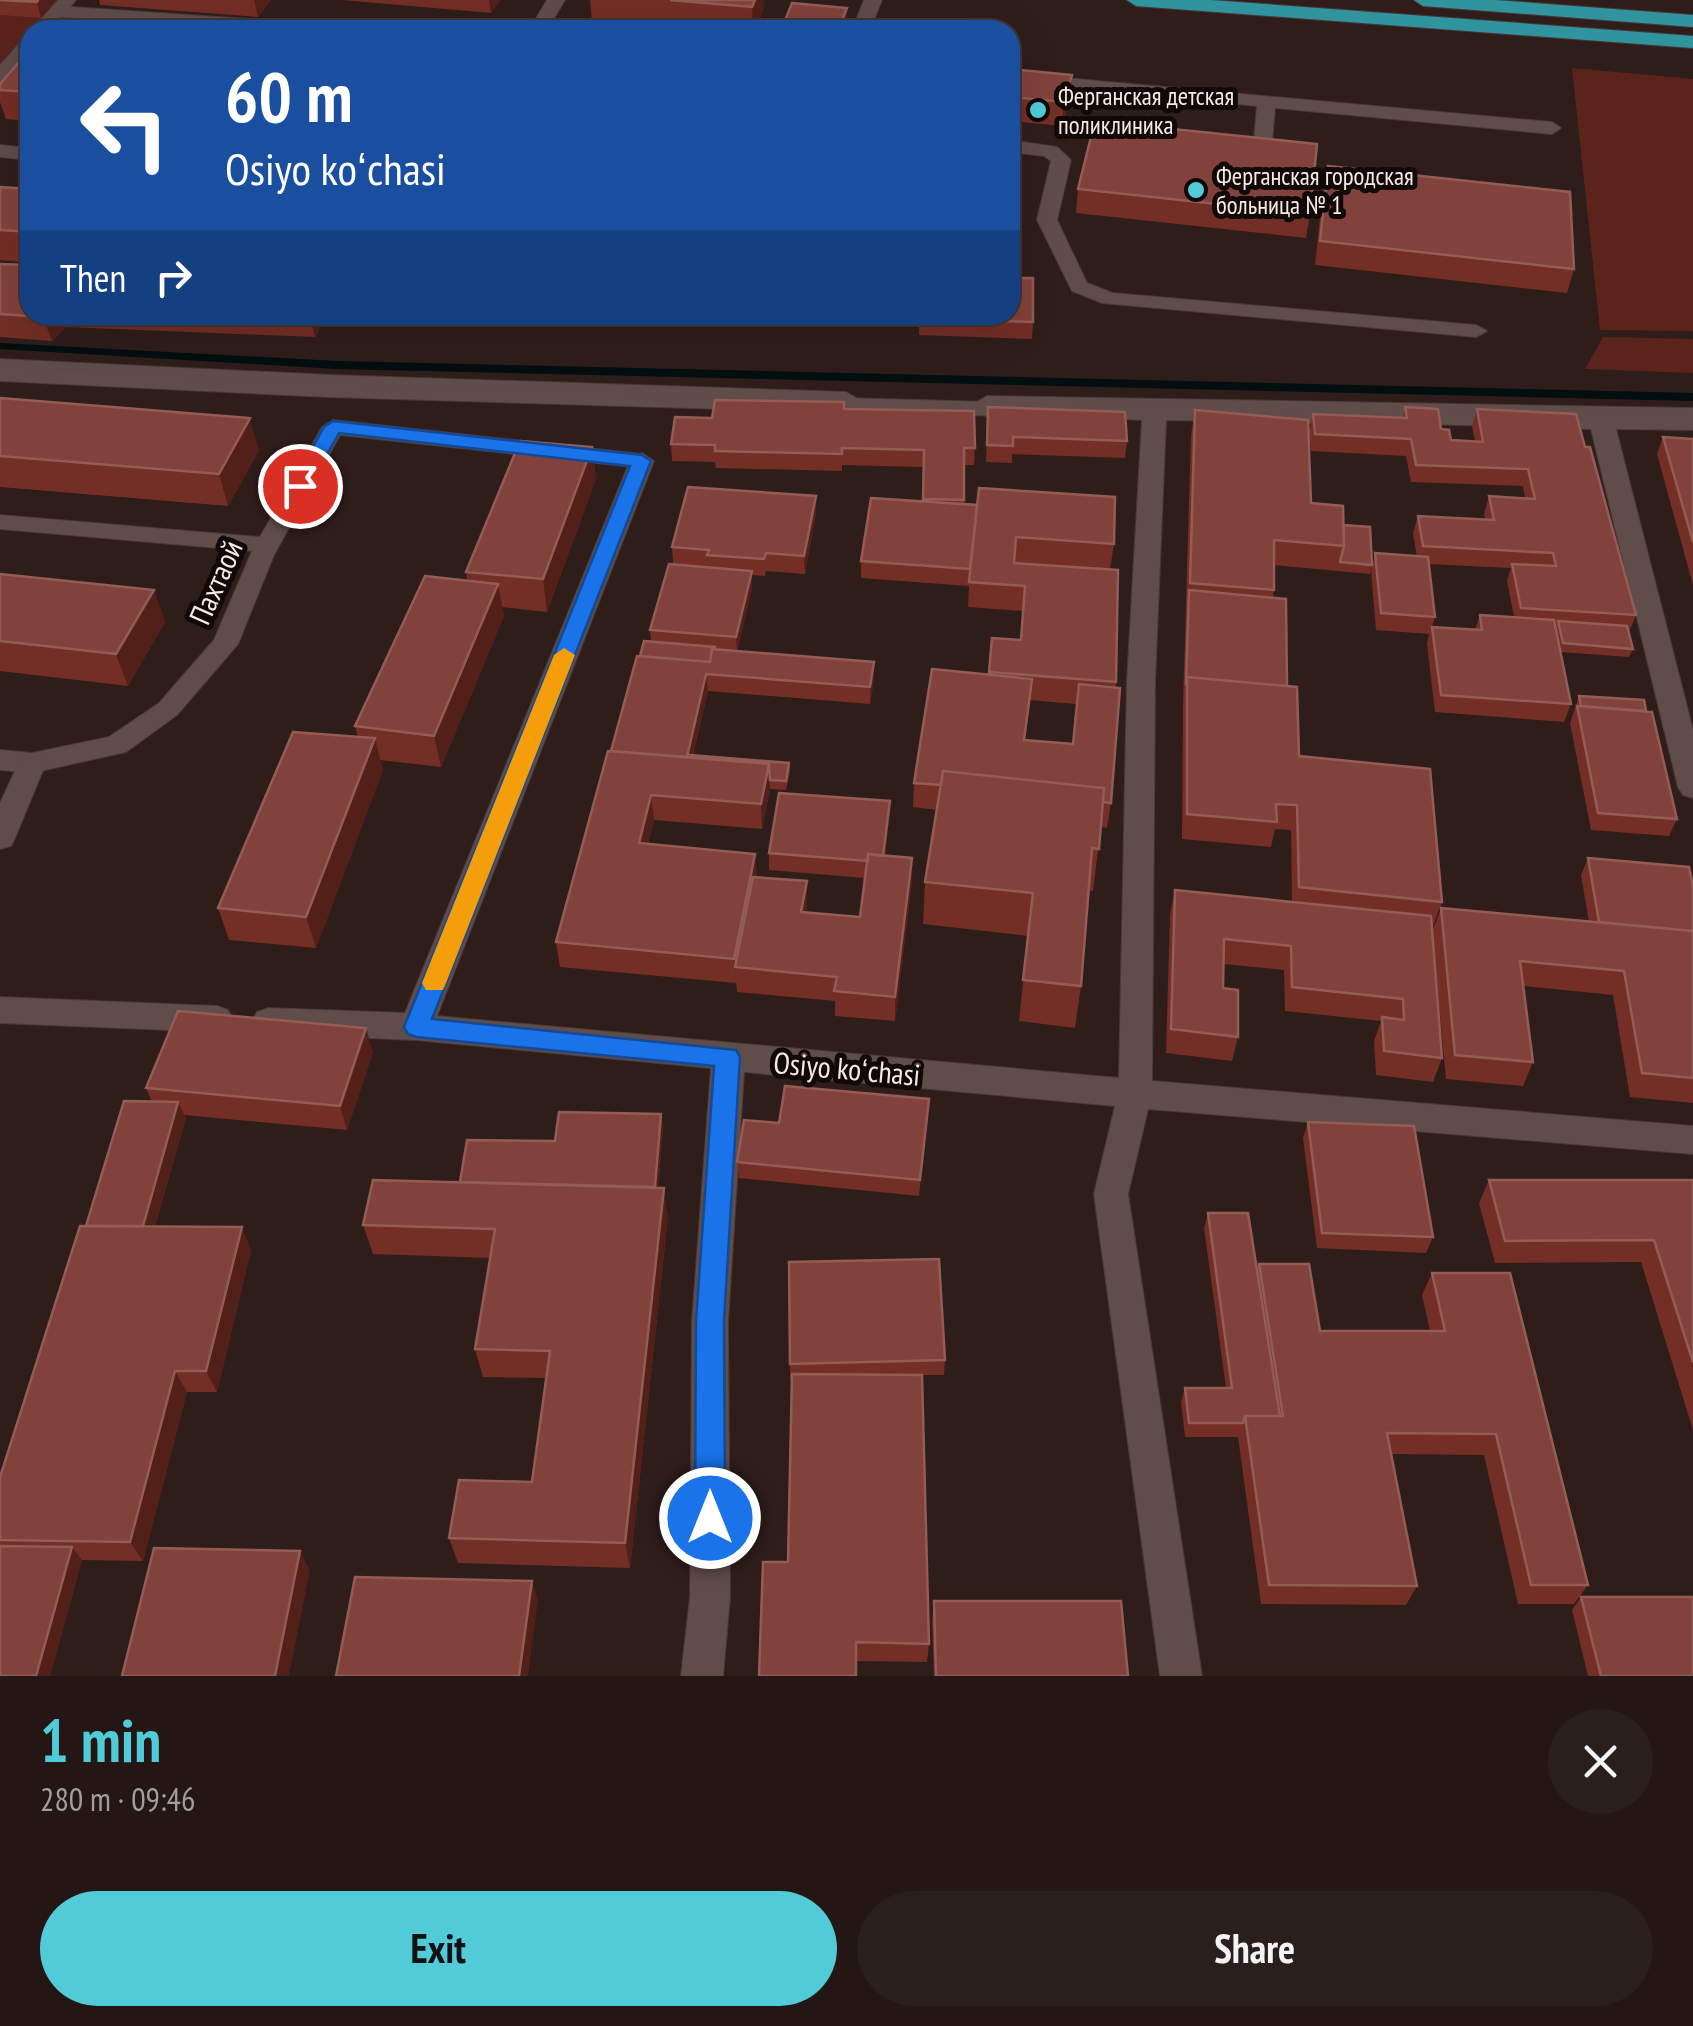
<!DOCTYPE html>
<meta charset="utf-8">
<style>
:root{--surface:#231614;--page:#2b1f1d;--text:#f1f3f6;--muted:#a39fa0;--line:#403534;--accent:#52cbd8}
body{margin:0;font-family:"PT Sans Narrow",sans-serif;background:var(--page);color:var(--text);height:100vh;display:flex;flex-direction:column;font-size:38px;white-space:nowrap}
*{box-sizing:border-box;margin:0}
p{font-size:32px;color:var(--muted)}
.icon{flex:none;width:55px;height:55px;fill:none;stroke:currentColor;stroke-width:2;stroke-linecap:round;stroke-linejoin:round}
.map{position:relative;height:1676px;overflow:hidden}
.sheet{display:flex;flex-direction:column;background:var(--surface);flex:1}
.sheet>*{flex:none}
.hud{position:absolute;left:20px;top:20px;width:1000px;height:305px;border-radius:30px;box-shadow:0 10px 40px #0002,0 0 0 2px var(--line);background:#1a4fa0;color:#fff;overflow:hidden}
.pin{position:absolute;display:grid;place-items:center;width:85px;height:85px;color:#fff;margin:-42px;border:5px solid #fff;border-radius:50%;box-shadow:0 2px 10px #0007}
.me{position:absolute;width:110px;margin:-55px;rotate:0deg;stroke-linejoin:round;filter:drop-shadow(0 0 8px #0008)}
.turn{display:flex;align-items:center;gap:35px;height:210px;padding:0 40px;font-size:45px}
.turn .icon{width:130px;height:130px;stroke-width:2.5}
.turn b{display:block;font-size:70px;line-height:85px}
.then{display:flex;align-items:center;height:95px;padding:0 40px;background:#0003;gap:20px;font-size:38px}
.round{display:grid;place-items:center;flex:none;width:105px;height:105px;border-radius:52px;background:var(--page)}
.summary{display:flex;align-items:center;justify-content:space-between;height:170px;padding:0 40px}
h1{font-size:60px;font-weight:700;line-height:75px;color:var(--accent)}
.primary-button{display:flex;gap:20px;margin-top:auto;padding:20px 40px}
.primary-button a{flex:1;height:115px;border-radius:60px;background:var(--accent);color:#111;font-size:40px;font-weight:700;line-height:115px;text-align:center}
.primary-button a+a{background:var(--page);color:var(--text)}
.map>svg:first-child{display:block}
.green{fill:#5a231c}
.lines{fill:none;stroke-linecap:round;stroke-linejoin:round}
.stream{fill:#020e10;fill-rule:evenodd}
.service-casing{stroke:#473937;stroke-width:2}
.pedestrian-casing{stroke:#473937;stroke-width:2}
.minor-casing{stroke:#473937;stroke-width:2}
.trunk-casing{stroke:#473937;stroke-width:2}
.service{fill:#604c48;fill-rule:evenodd}
.pedestrian{fill:#604c48;fill-rule:evenodd}
.minor{fill:#604c48;fill-rule:evenodd}
.trunk{fill:#2f949e;fill-rule:evenodd}
.wall{fill:#732e26;fill-rule:evenodd}
.shaded-wall{fill:#521f19}
.building{fill:#81423b;stroke:#935c56;stroke-width:2.5}
.route{fill:#1a73e8;stroke:#114b97;stroke-width:2.5}
.slow{fill:#f59e0b}
.poi-dot{fill:#52cbd8;stroke:#110908;stroke-width:4}
.labels{text-anchor:middle;dominant-baseline:central;stroke-width:10;stroke-linejoin:round;paint-order:stroke}
.far-poi-label{font-size:25px;fill:#f6e9e7;stroke:#110908;text-anchor:start}
.street-label{font-size:30px;fill:#f6e9e7;stroke:#110908}
</style>
<div class="map">
<svg width="1693" height="1676" viewBox="0 0 1693 1676">
<rect width="100%" height="100%" fill="#2f1d1a"/>
<path class="green" d="M 0,0 L 61,0 L 0,68 Z
M 1572,68 L 1693,79 L 1693,331 L 1600,330 Z
M 1603,337 L 1693,339 L 1693,373 L 1585,369 Z"/>
<g class="lines">
<path class="stream" d="M 0,343 L 337,361 L 1693,393 L 1693,401 L 337,369 L 0,349 Z"/>
<defs>
<path id="service" d="M 58,0 L 76,0 L 50,30 L 32,30 Z
M 547,0 L 565,0 L 547,30 L 529,30 Z
M 864,0 L 882,0 L 870,30 L 852,30 Z
M 30,37 L 30,53 L 6,80 L 0,81 L 0,65 L 24,38 Z
M 1010,73 L 1552,122 L 1561,128 L 1552,134 L 1275,108 L 1271,152 L 1262,158 L 1253,152 L 1257,106 L 1010,83 Z
M 1010,140 L 1057,147 L 1071,160 L 1057,220 L 1087,283 L 1113,293 L 1476,325 L 1487,331 L 1476,337 L 1102,303 L 1072,291 L 1037,220 L 1051,161 L 1044,156 L 1010,152 Z
M 0,145 L 30,148 L 30,160 L 0,157 Z
M 333,420 L 642,454 L 653,461 L 642,468 L 340,435 L 274,555 L 238,644 L 177,715 L 126,752 L 32,773 L 0,770 L 0,750 L 32,753 L 109,737 L 159,703 L 214,640 L 252,551 L 0,529 L 0,515 L 260,537 L 322,427 Z"/>
<path id="pedestrian" d="M 0,359 L 330,375 L 846,392 L 858,399 L 846,406 L 330,389 L 0,373 Z
M 987,396 L 1693,408 L 1693,422 L 978,408 L 975,403 Z"/>
<path id="minor" d="M 57,6 L 320,24 L 329,30 L 237,30 L 50,16 L 48,12 Z
M 0,367 L 328,383 L 756,396 L 768,403 L 756,410 L 328,397 L 0,381 Z
M 807,397 L 1026,403 L 1038,410 L 1026,417 L 798,409 L 795,404 L 798,399 Z
M 1082,404 L 1351,410 L 1363,417 L 1351,424 L 1166,420 L 1155,681 L 1152,1081 L 1693,1126 L 1693,1154 L 1148,1109 L 1128,1194 L 1202,1676 L 1160,1676 L 1094,1194 L 1115,1106 L 744,1072 L 728,1321 L 730,1597 L 723,1676 L 681,1676 L 690,1597 L 692,1321 L 711,1068 L 416,1040 L 268,1034 L 257,1030 L 252,1021 L 257,1012 L 268,1008 L 405,1013 L 630,461 L 642,453 L 654,461 L 437,1016 L 1119,1078 L 1127,681 L 1142,420 L 1073,416 L 1070,411 Z
M 1402,411 L 1693,416 L 1693,430 L 1616,429 L 1693,730 L 1693,798 L 1683,795 L 1678,787 L 1591,429 L 1393,423 L 1390,418 L 1393,413 Z
M 32,753 L 42,756 L 46,763 L 15,838 L 11,846 L 0,849 L 0,803 L 22,756 Z
M 0,997 L 217,1006 L 228,1010 L 233,1019 L 228,1028 L 217,1032 L 0,1023 Z"/>
<path id="trunk" d="M 1127,0 L 1210,0 L 1693,36 L 1693,48 L 1136,6 Z
M 1414,0 L 1495,0 L 1693,15 L 1693,27 L 1423,6 Z"/>
</defs>
<use href="#service" class="service-casing"/>
<use href="#pedestrian" class="pedestrian-casing"/>
<use href="#minor" class="minor-casing"/>
<use href="#trunk" class="trunk-casing"/>
<use href="#service" class="service"/>
<use href="#pedestrian" class="pedestrian"/>
<use href="#minor" class="minor"/>
<use href="#trunk" class="trunk"/>
</g>
<path class="wall" d="M 0,0 L 56,0 L 41,18 L 0,15 Z
M 99,0 L 271,0 L 258,17 L 100,5 Z
M 342,0 L 500,0 L 491,13 Z
M 590,0 L 763,0 L 764,7 L 756,30 L 683,30 L 592,22 Z
M 30,60 L 30,121 L 6,119 L 0,102 L 0,84 Z
M 1010,69 L 1072,75 L 1070,99 L 1062,126 L 1010,121 Z
M 1328,166 L 1574,269 L 1567,293 L 1315,265 L 1323,190 Z
M 0,187 L 30,189 L 30,263 L 0,260 Z
M 1078,189 L 1310,214 L 1306,238 L 1076,213 Z
M 0,264 L 30,315 L 326,315 L 315,337 L 66,327 L 52,341 L 0,337 Z
M 919,315 L 1033,322 L 1032,339 L 919,335 Z
M 0,398 L 259,450 L 228,506 L 0,487 Z
M 988,407 L 1127,441 L 1125,458 L 1012,454 L 1012,463 L 986,462 Z
M 1405,407 L 1441,429 L 1451,440 L 1475,441 L 1472,426 L 1477,409 L 1585,447 L 1636,615 L 1629,632 L 1633,649 L 1629,657 L 1560,652 L 1571,704 L 1564,722 L 1435,712 L 1427,644 L 1429,634 L 1376,630 L 1371,571 L 1375,553 L 1417,557 L 1413,533 L 1418,516 L 1485,519 L 1484,514 L 1489,496 L 1525,498 L 1523,486 L 1411,482 L 1406,456 L 1311,451 L 1309,431 L 1313,414 L 1403,418 ZM 1429,564 L 1511,568 L 1507,581 L 1514,617 L 1480,615 L 1475,630 L 1432,627 L 1435,617 Z
M 844,409 L 975,448 L 974,465 L 964,465 L 964,504 L 1114,544 L 1110,569 L 1116,682 L 1111,803 L 1107,828 L 1101,827 L 1093,891 L 1089,891 L 1081,986 L 1075,1028 L 1019,1021 L 1028,936 L 923,924 L 925,882 L 937,810 L 913,807 L 914,783 L 989,675 L 992,638 L 1021,640 L 1023,611 L 968,607 L 969,586 L 861,578 L 861,561 L 923,501 L 923,467 L 842,465 L 842,471 L 716,468 L 715,462 L 672,461 L 671,444 L 712,418 ZM 1029,700 L 1076,704 L 1072,744 L 1025,740 Z
M 1195,410 L 1311,503 L 1343,525 L 1372,565 L 1370,574 L 1274,565 L 1274,590 L 1273,598 L 1299,756 L 1442,902 L 1433,926 L 1432,926 L 1432,932 L 1441,908 L 1589,922 L 1581,875 L 1588,858 L 1693,886 L 1693,1103 L 1630,1097 L 1613,995 L 1523,986 L 1533,1062 L 1523,1086 L 1446,1079 L 1434,951 L 1442,1058 L 1433,1082 L 1376,1075 L 1374,1041 L 1381,1021 L 1285,1011 L 1284,970 L 1224,964 L 1223,988 L 1238,1037 L 1232,1061 L 1166,1053 L 1170,915 L 1175,890 L 1292,902 L 1291,830 L 1275,829 L 1271,847 L 1182,839 L 1183,702 L 1191,435 Z
M 1663,437 L 1693,439 L 1693,585 L 1657,454 Z
M 592,447 L 596,479 L 547,612 L 502,607 L 504,616 L 441,767 L 380,760 L 383,770 L 316,948 L 229,940 L 218,908 L 358,737 L 355,726 L 467,580 L 466,572 Z
M 816,496 L 816,513 L 805,574 L 766,571 L 765,576 L 752,575 L 752,588 L 737,651 L 874,662 L 874,679 L 870,704 L 708,691 L 693,755 L 789,763 L 790,772 L 786,790 L 770,789 L 762,829 L 654,820 L 648,844 L 757,877 L 807,906 L 806,912 L 860,917 L 865,878 L 769,870 L 769,853 L 889,818 L 885,856 L 912,858 L 912,882 L 895,1021 L 835,1016 L 835,1001 L 737,992 L 736,982 L 736,983 L 560,967 L 556,942 L 640,656 L 651,642 L 650,630 L 708,567 L 673,564 L 672,547 Z
M 0,574 L 154,590 L 165,622 L 128,686 L 0,671 Z
M 1579,696 L 1677,819 L 1669,836 L 1591,830 L 1570,723 Z
M 373,1052 L 347,1130 L 184,1115 L 186,1118 L 155,1226 L 251,1250 L 217,1392 L 187,1392 L 143,1561 L 82,1560 L 50,1676 L 0,1676 L 0,1477 L 86,1226 L 152,1102 L 146,1088 Z
M 929,1099 L 919,1196 L 739,1178 L 737,1162 L 779,1123 Z
M 661,1114 L 663,1130 L 658,1187 L 668,1217 L 630,1568 L 458,1563 L 449,1538 L 532,1482 L 546,1378 L 483,1377 L 475,1349 L 491,1258 L 373,1254 L 363,1225 L 555,1141 Z
M 1308,1122 L 1433,1237 L 1426,1253 L 1317,1248 L 1303,1138 Z
M 1489,1180 L 1693,1180 L 1693,1430 L 1641,1262 L 1495,1263 L 1479,1203 Z
M 1208,1213 L 1257,1271 L 1259,1264 L 1320,1331 L 1430,1331 L 1422,1295 L 1432,1273 L 1588,1585 L 1574,1604 L 1518,1604 L 1484,1455 L 1391,1454 L 1417,1586 L 1406,1605 L 1261,1604 L 1238,1437 L 1185,1437 L 1181,1402 L 1185,1388 L 1226,1388 L 1204,1228 Z
M 945,1360 L 944,1375 L 922,1375 L 929,1644 L 927,1662 L 856,1661 L 788,1562 L 792,1379 L 790,1379 L 790,1364 Z
M 1581,1597 L 1693,1676 L 1588,1676 L 1572,1610 Z
M 934,1601 L 1128,1676 L 934,1676 L 932,1620 Z"/>
<path class="shaded-wall" d="M 38,0 L 56,0 L 41,18 L 37,2 Z
M 254,0 L 271,0 L 258,17 Z
M 489,0 L 500,0 L 491,13 Z
M 755,0 L 763,0 L 764,7 L 756,30 L 753,30 L 752,7 Z
M 847,8 L 847,24 L 845,30 L 838,30 Z
M 1072,75 L 1070,99 L 1062,126 L 1064,102 Z
M 45,315 L 62,315 L 66,327 L 52,341 L 43,317 Z
M 309,315 L 326,315 L 315,337 Z
M 250,418 L 259,450 L 228,506 L 219,474 Z
M 592,447 L 596,479 L 547,612 L 543,579 Z
M 816,496 L 816,513 L 805,574 L 804,556 Z
M 752,571 L 752,588 L 737,654 L 736,637 Z
M 498,584 L 504,616 L 441,767 L 434,736 Z
M 154,590 L 165,622 L 128,686 L 116,654 Z
M 874,662 L 874,679 L 870,704 L 870,687 Z
M 706,674 L 708,691 L 688,773 L 685,764 Z
M 375,738 L 383,770 L 316,948 L 306,917 Z
M 769,764 L 770,789 L 762,829 L 761,804 Z
M 651,795 L 654,820 L 642,868 L 639,843 Z
M 890,801 L 889,818 L 882,879 L 882,862 Z
M 755,854 L 757,878 L 735,967 L 736,983 L 734,959 Z
M 912,858 L 912,882 L 895,1021 L 895,997 Z
M 807,881 L 807,906 L 802,936 L 801,912 Z
M 366,1028 L 373,1052 L 347,1130 L 340,1106 Z
M 178,1102 L 186,1118 L 148,1249 L 140,1234 Z
M 661,1114 L 663,1130 L 656,1214 L 654,1199 Z
M 664,1188 L 668,1217 L 630,1568 L 625,1543 Z
M 242,1227 L 251,1250 L 217,1392 L 206,1371 Z
M 175,1371 L 187,1392 L 143,1561 L 130,1542 Z
M 72,1547 L 82,1560 L 50,1676 L 36,1676 Z
M 300,1551 L 310,1570 L 289,1676 L 275,1676 Z
M 532,1581 L 538,1600 L 528,1676 L 519,1676 Z"/>
<path class="building" d="M 0,0 L 38,0 L 37,2 Z
M 670,0 L 755,0 L 752,7 Z
M 792,3 L 847,8 L 838,30 L 781,30 Z
M 21,60 L 30,60 L 30,92 L 0,90 L 0,84 Z
M 1010,69 L 1072,75 L 1064,102 L 1010,97 Z
M 1095,121 L 1317,144 L 1310,214 L 1078,189 Z
M 1328,166 L 1570,192 L 1574,269 L 1320,241 Z
M 0,187 L 30,189 L 30,232 L 0,230 Z
M 0,264 L 30,265 L 30,315 L 45,315 L 43,317 L 0,314 Z
M 1010,278 L 1033,278 L 1033,322 L 919,319 L 919,315 L 1010,315 Z
M 0,398 L 250,418 L 219,474 L 0,456 Z
M 715,400 L 844,402 L 844,409 L 974,411 L 975,448 L 964,448 L 964,500 L 923,499 L 924,450 L 842,448 L 842,454 L 715,451 L 715,445 L 671,444 L 675,417 L 712,418 Z
M 988,407 L 1125,412 L 1127,441 L 1013,437 L 1013,446 L 987,445 Z
M 1405,407 L 1438,409 L 1441,429 L 1449,430 L 1451,440 L 1483,442 L 1477,409 L 1576,414 L 1585,447 L 1590,447 L 1636,615 L 1521,608 L 1512,564 L 1556,566 L 1553,553 L 1423,546 L 1418,516 L 1494,520 L 1489,496 L 1535,499 L 1528,469 L 1416,465 L 1411,439 L 1315,434 L 1313,414 L 1407,418 Z
M 1195,410 L 1308,420 L 1311,503 L 1343,506 L 1344,546 L 1274,540 L 1274,590 L 1190,583 Z
M 1663,437 L 1693,439 L 1693,542 Z
M 520,441 L 592,447 L 543,579 L 466,572 Z
M 688,487 L 816,496 L 804,556 L 766,553 L 764,559 L 707,555 L 709,550 L 672,547 Z
M 979,488 L 1115,497 L 1114,544 L 1016,537 L 1014,563 L 1118,570 L 1116,682 L 989,672 L 992,638 L 1021,640 L 1025,586 L 969,582 Z
M 871,498 L 977,505 L 970,569 L 861,561 Z
M 1343,525 L 1370,527 L 1372,565 L 1340,562 L 1344,546 Z
M 1375,553 L 1428,557 L 1435,617 L 1381,613 Z
M 669,564 L 752,571 L 736,637 L 650,630 Z
M 0,574 L 154,590 L 116,654 L 0,641 Z
M 425,576 L 498,584 L 434,736 L 355,726 Z
M 1189,590 L 1286,599 L 1287,686 L 1187,677 L 1186,685 Z
M 1480,615 L 1554,620 L 1571,704 L 1441,695 L 1432,627 L 1482,630 Z
M 1558,621 L 1627,626 L 1633,649 L 1563,643 Z
M 644,641 L 715,647 L 715,649 L 712,649 L 710,662 L 640,656 Z
M 712,649 L 874,662 L 870,687 L 706,674 L 687,757 L 611,751 L 637,656 L 710,662 Z
M 932,669 L 1032,679 L 1024,740 L 1073,744 L 1079,684 L 1120,688 L 1111,803 L 1103,802 L 1104,788 L 943,771 L 941,785 L 914,783 Z
M 1187,677 L 1297,687 L 1299,756 L 1430,769 L 1442,902 L 1299,887 L 1297,805 L 1276,804 L 1277,822 L 1187,814 Z
M 1579,696 L 1644,700 L 1646,711 L 1581,706 Z
M 1577,706 L 1652,712 L 1677,819 L 1598,813 Z
M 293,732 L 375,738 L 306,917 L 218,908 Z
M 608,751 L 769,764 L 761,804 L 651,795 L 639,843 L 755,854 L 734,959 L 556,942 Z
M 690,755 L 789,763 L 786,781 L 770,780 L 769,764 L 690,757 Z
M 943,771 L 1104,788 L 1099,849 L 1092,848 L 1081,986 L 1023,980 L 1033,893 L 925,882 Z
M 779,793 L 890,801 L 883,856 L 868,854 L 868,861 L 769,853 Z
M 868,854 L 912,858 L 895,997 L 834,991 L 837,977 L 735,967 L 753,877 L 807,881 L 801,912 L 860,917 Z
M 1588,858 L 1689,867 L 1693,886 L 1693,931 L 1599,922 Z
M 1175,890 L 1431,916 L 1442,1058 L 1384,1051 L 1382,1017 L 1404,1020 L 1403,999 L 1292,987 L 1291,946 L 1224,939 L 1223,988 L 1238,990 L 1238,1037 L 1171,1029 Z
M 1441,908 L 1693,931 L 1693,1078 L 1642,1073 L 1624,971 L 1520,961 L 1533,1062 L 1455,1055 Z
M 178,1011 L 366,1028 L 340,1106 L 146,1088 Z
M 785,1086 L 929,1099 L 920,1180 L 737,1162 L 744,1120 L 779,1123 Z
M 124,1101 L 178,1102 L 143,1226 L 86,1226 Z
M 559,1112 L 661,1114 L 655,1187 L 460,1182 L 467,1140 L 555,1141 Z
M 1308,1122 L 1414,1126 L 1433,1237 L 1322,1233 Z
M 373,1180 L 664,1188 L 625,1543 L 449,1538 L 459,1480 L 532,1482 L 550,1351 L 475,1349 L 495,1229 L 363,1225 Z
M 1489,1180 L 1693,1180 L 1693,1362 L 1654,1240 L 1505,1241 Z
M 1208,1213 L 1248,1213 L 1280,1416 L 1245,1416 L 1243,1423 L 1189,1423 L 1185,1388 L 1232,1388 Z
M 80,1226 L 242,1227 L 206,1371 L 175,1371 L 130,1542 L 0,1540 L 0,1477 Z
M 939,1259 L 945,1360 L 790,1364 L 789,1262 Z
M 1259,1264 L 1309,1264 L 1320,1331 L 1445,1331 L 1432,1273 L 1510,1273 L 1588,1585 L 1531,1585 L 1496,1434 L 1387,1433 L 1417,1586 L 1269,1585 L 1245,1416 L 1283,1416 Z
M 792,1374 L 922,1375 L 929,1644 L 856,1642 L 856,1676 L 759,1676 L 763,1562 L 788,1562 Z
M 0,1546 L 72,1547 L 36,1676 L 0,1676 Z
M 154,1548 L 300,1551 L 275,1676 L 122,1676 Z
M 355,1577 L 532,1581 L 519,1676 L 336,1676 Z
M 1581,1597 L 1693,1597 L 1693,1676 L 1601,1676 Z
M 934,1601 L 1121,1601 L 1128,1676 L 936,1676 Z"/>
<path class="route" d="M 333,421 L 642,455 L 651,461 L 432,1019 L 736,1050 L 740,1057 L 724,1321 L 725,1518 L 720,1529 L 710,1533 L 699,1529 L 695,1518 L 696,1321 L 714,1066 L 416,1037 L 408,1034 L 404,1027 L 630,466 L 339,433 L 307,490 L 293,490 L 291,486 L 324,427 Z"/>
<path class="slow" d="M 564,648 L 575,655 L 446,983 L 443,990 L 426,990 L 422,983 L 554,655 Z"/>
<g class="poi-dot">
<circle cx="1038" cy="110" r="10"/>
<circle cx="1196" cy="190" r="10"/>
</g>
<g class="labels">
<g class="far-poi-label">
<text x="1058" y="96">Ферганская детская<tspan x="1058" dy="29">поликлиника</tspan></text>
<text x="1216" y="176">Ферганская городская<tspan x="1216" dy="29">больница № 1</tspan></text>
</g>
<g class="street-label">
<text transform="translate(215 582) rotate(-66)">Пахтаой</text>
<text transform="translate(847 1068) rotate(5)">Osiyo koʻchasi</text>
</g>
</g>
</svg>
<div class="pin" style="left:300px;top:486px;background:#d93025"><svg class="icon" aria-label="arrive" viewBox="0 0 24 24"><path d="M6 21V4h12l-3 4 3 4H6"/></svg></div>
<svg class="me" style="left:710px;top:1518px" viewBox="-20 -20 40 40"><circle r="17" fill="#1a73e8" stroke="#fff" stroke-width="3"/><path d="M0-11L8 9 0 5-8 9z" fill="#fff"/></svg>
<div class="hud">
<div class="turn"><svg class="icon" aria-label="left" viewBox="0 0 24 24"><path d="M17 20v-9H6M10 6l-5 5 5 5"/></svg><div><b>60 m</b>Osiyo koʻchasi</div></div>
<div class="then">Then<svg class="icon" aria-label="right" viewBox="0 0 24 24"><path d="M7 20v-9h11M14 6l5 5-5 5"/></svg></div>
</div>
</div>
<section class="sheet">
<div class="summary"><div><h1>1 min</h1><p>280 m · 09:46</p></div><a class="round"><svg class="icon" aria-label="close" viewBox="0 0 24 24"><path d="M6 6l12 12M18 6L6 18"/></svg></a></div>
<div class="primary-button"><a>Exit</a><a>Share</a></div>
</section>
